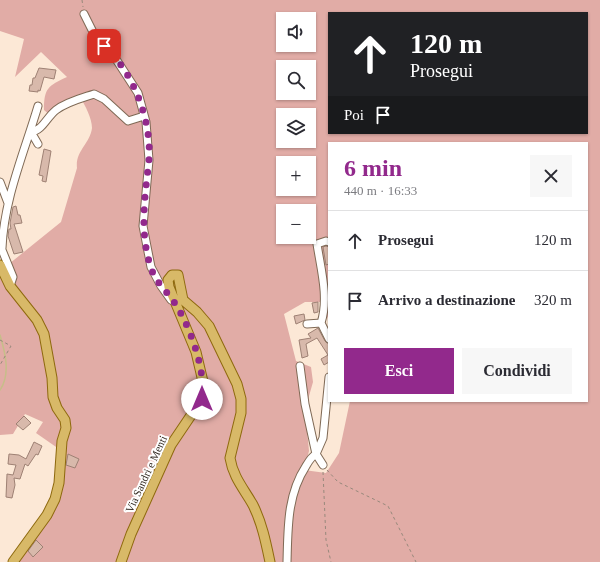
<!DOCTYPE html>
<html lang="it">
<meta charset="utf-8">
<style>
:root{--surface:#fff;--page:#f7f7f7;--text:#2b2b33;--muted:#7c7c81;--line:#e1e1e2;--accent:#92298c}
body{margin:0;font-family:"Times New Roman",serif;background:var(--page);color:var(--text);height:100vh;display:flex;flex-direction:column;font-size:15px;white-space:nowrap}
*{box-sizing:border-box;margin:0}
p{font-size:13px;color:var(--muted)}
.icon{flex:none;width:22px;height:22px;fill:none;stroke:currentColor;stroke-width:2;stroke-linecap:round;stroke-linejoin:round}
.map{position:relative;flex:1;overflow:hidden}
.panel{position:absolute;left:328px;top:142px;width:260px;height:260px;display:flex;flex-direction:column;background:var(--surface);border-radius:0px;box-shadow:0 1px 3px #0004}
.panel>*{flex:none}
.top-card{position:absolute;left:328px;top:12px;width:260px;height:122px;border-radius:0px;box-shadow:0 1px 3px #0004;background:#202124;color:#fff;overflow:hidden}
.fabs{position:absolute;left:276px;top:12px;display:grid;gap:8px}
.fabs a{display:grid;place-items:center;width:40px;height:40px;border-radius:0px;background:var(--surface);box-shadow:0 1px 3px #0004;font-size:20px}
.pin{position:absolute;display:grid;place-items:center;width:34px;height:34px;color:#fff;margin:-17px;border-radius:8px;box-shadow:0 2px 6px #0006}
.me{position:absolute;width:44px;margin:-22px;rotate:0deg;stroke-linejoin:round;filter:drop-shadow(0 0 3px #0008)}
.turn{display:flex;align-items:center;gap:14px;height:84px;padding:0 16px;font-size:18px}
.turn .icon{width:52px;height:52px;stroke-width:2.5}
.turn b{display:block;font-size:28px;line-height:34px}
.then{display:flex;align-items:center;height:38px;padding:0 16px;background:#0003;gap:8px;font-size:15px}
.round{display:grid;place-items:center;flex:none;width:42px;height:42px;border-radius:0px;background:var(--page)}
.summary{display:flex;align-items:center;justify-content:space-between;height:68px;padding:0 16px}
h1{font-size:24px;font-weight:700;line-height:30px;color:var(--accent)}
.cta{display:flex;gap:8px;margin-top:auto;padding:8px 16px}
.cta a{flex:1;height:46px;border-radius:0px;background:var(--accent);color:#fff;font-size:16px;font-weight:700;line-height:46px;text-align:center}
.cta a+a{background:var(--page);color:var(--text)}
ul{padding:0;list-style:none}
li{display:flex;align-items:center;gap:12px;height:60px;padding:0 16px;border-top:1px solid var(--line)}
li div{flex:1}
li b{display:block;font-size:15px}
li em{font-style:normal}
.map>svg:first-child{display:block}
.green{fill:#e1aca6;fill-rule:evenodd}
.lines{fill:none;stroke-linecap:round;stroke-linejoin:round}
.stream{stroke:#c6be89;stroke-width:1.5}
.building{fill:#d8b9ab;stroke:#9e8174}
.minor-casing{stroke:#7f6955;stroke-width:9}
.major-casing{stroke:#8e690e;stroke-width:11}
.path{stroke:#97887b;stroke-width:1;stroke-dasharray:3 3;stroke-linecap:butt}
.minor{stroke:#fff;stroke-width:7}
.major{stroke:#d8b968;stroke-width:9}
.route{stroke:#92298c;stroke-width:7;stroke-dasharray:0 12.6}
.labels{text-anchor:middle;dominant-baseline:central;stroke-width:4;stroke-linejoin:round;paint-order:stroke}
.street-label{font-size:11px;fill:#342b22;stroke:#fff}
</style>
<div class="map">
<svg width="600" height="562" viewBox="0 0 600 562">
<rect width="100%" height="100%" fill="#fce8d6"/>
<path class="green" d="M 0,0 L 600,0 L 600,562 L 13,562 L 53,501 L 59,449 L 36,433 L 43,422 L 25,414 L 13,434 L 0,435 L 0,262 L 4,268 L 61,222 L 77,168 C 75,151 90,144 92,128 C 92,118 85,106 81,98 L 61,107 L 58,113 L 51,116 L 44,110 C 44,88 48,86 67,77 L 41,52 L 15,77 L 24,39 L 0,31 ZM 329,13 L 587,13 L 587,133 L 329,133 ZM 283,19 L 309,19 L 309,45 L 283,45 ZM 283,67 L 309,67 L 309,93 L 283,93 ZM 283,115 L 309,115 L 309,141 L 283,141 ZM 329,143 L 587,143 L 587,401 L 350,401 L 339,453 L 326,473 L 304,470 L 309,451 L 305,410 L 313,382 L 311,367 L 296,361 L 284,314 L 305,302 L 321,302 L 329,321 ZM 283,163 L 309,163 L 309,189 L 283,189 ZM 283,211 L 309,211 L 309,237 L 283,237 Z"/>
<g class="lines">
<path class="stream" d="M 0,335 C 5,352 11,374 0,390"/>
</g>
<path class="building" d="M 39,68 L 56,70 L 54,79 L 44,77 L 40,91 L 38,90 L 38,92 L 29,91 L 30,85 L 32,85 L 33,78 L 35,78 Z
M 44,149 L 51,151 L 46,182 L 42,181 L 43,176 L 39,175 Z
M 16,206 L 18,215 L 20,215 L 22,223 L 14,224 L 23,252 L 14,254 L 8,236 L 9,229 L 11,229 L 10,223 L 13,207 Z
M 326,246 L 329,247 L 329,264 L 326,265 L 323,247 Z
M 318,302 L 318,312 L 314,313 L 312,303 Z
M 304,314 L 305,320 L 296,324 L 294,316 Z
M 318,328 L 325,341 L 329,344 L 329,362 L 324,365 L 321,359 L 328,355 L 317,338 L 306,344 L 308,356 L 302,358 L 299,340 L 311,338 L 308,334 Z
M 24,416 L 31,423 L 23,430 L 16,424 Z
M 34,442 L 42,446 L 38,455 L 36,454 L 28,466 L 25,464 L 20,479 L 14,478 L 15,485 L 12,498 L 6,497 L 7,474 L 13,475 L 16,465 L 8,464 L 9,454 L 19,455 L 26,459 Z
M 68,454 L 79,459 L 75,468 L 66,465 Z
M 36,540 L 43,547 L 33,557 L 28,551 Z"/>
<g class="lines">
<defs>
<path id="minor" d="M 84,14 L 96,38 L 112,53 L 138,93 L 146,122 L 149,160 L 143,226 L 151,267 L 161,286 L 171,300
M 38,144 L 31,132 C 43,130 46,118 56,110 C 66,102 82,98 94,94 L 104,99 L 128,121 L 144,116
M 0,182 L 8,203
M 0,245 L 13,277 L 10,286
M 2,248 C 4,199 24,153 38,106
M 321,323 C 329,298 321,270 317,244 L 326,241 L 329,242
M 307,324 L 321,323 L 329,339
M 300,366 L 305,404 L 316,454 L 323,465
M 287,562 C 288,528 287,495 306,466 C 309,461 311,457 316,454 L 323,438 L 329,377"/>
<path id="major" d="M 0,265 L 10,286 L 37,320 L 44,334 L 52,378 L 53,397 L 57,408 L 65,420 L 66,428 L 62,441 L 59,483 L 55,499 L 47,515 L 13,562
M 121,562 L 131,534 L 171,445 L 202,399 L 204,386 L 196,352 L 169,287 L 168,280 L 172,275 L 178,275 L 183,300 L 197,312 L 209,326 L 237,384 L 241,399 L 241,413 L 230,458 C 233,477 244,489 253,505 C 262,523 266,543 270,562"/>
</defs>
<use href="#minor" class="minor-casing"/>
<use href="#major" class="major-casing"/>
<path class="path" d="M 82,0 L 83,7
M 0,340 L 11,346 L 0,365
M 327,470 L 338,482 L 388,506 L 416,562
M 323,472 L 326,540 L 331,562"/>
<use href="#minor" class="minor"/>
<use href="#major" class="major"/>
</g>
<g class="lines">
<path class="route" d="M 104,46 C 133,71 152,121 149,160 C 145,196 139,232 151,268 C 156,283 168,292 176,305 C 191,329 206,371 202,399"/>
</g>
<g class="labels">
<g class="street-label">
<text transform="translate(146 474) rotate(-65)">Via Sandri e Menti</text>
</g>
</g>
</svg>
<div class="fabs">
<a><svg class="icon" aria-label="sound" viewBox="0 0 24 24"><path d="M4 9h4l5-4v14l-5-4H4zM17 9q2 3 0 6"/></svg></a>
<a><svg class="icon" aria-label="search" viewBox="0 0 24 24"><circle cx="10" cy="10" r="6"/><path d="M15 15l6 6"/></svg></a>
<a><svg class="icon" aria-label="layers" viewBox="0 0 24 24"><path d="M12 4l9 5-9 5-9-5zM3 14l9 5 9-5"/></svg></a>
<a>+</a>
<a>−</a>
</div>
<div class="pin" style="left:104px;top:46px;background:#d93025"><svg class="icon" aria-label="arrive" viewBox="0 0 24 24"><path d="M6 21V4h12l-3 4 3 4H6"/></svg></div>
<svg class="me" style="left:202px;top:399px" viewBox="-20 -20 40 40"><circle r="19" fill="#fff"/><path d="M0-13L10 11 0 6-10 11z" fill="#92298c"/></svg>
<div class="top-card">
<div class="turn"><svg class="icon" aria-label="ahead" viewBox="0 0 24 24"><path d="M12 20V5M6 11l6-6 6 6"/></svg><div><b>120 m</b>Prosegui</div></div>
<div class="then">Poi<svg class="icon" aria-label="arrive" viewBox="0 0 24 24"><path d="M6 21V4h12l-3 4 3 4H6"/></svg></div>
</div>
<section class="panel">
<div class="summary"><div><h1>6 min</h1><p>440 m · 16:33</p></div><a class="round"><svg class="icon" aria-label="close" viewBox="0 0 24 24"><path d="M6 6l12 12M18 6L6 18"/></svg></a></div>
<ul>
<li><svg class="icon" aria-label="ahead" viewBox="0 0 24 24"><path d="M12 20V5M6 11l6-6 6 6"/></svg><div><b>Prosegui</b></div><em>120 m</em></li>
<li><svg class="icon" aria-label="arrive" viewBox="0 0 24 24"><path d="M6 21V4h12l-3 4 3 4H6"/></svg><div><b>Arrivo a destinazione</b></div><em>320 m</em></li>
</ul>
<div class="cta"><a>Esci</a><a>Condividi</a></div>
</section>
</div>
